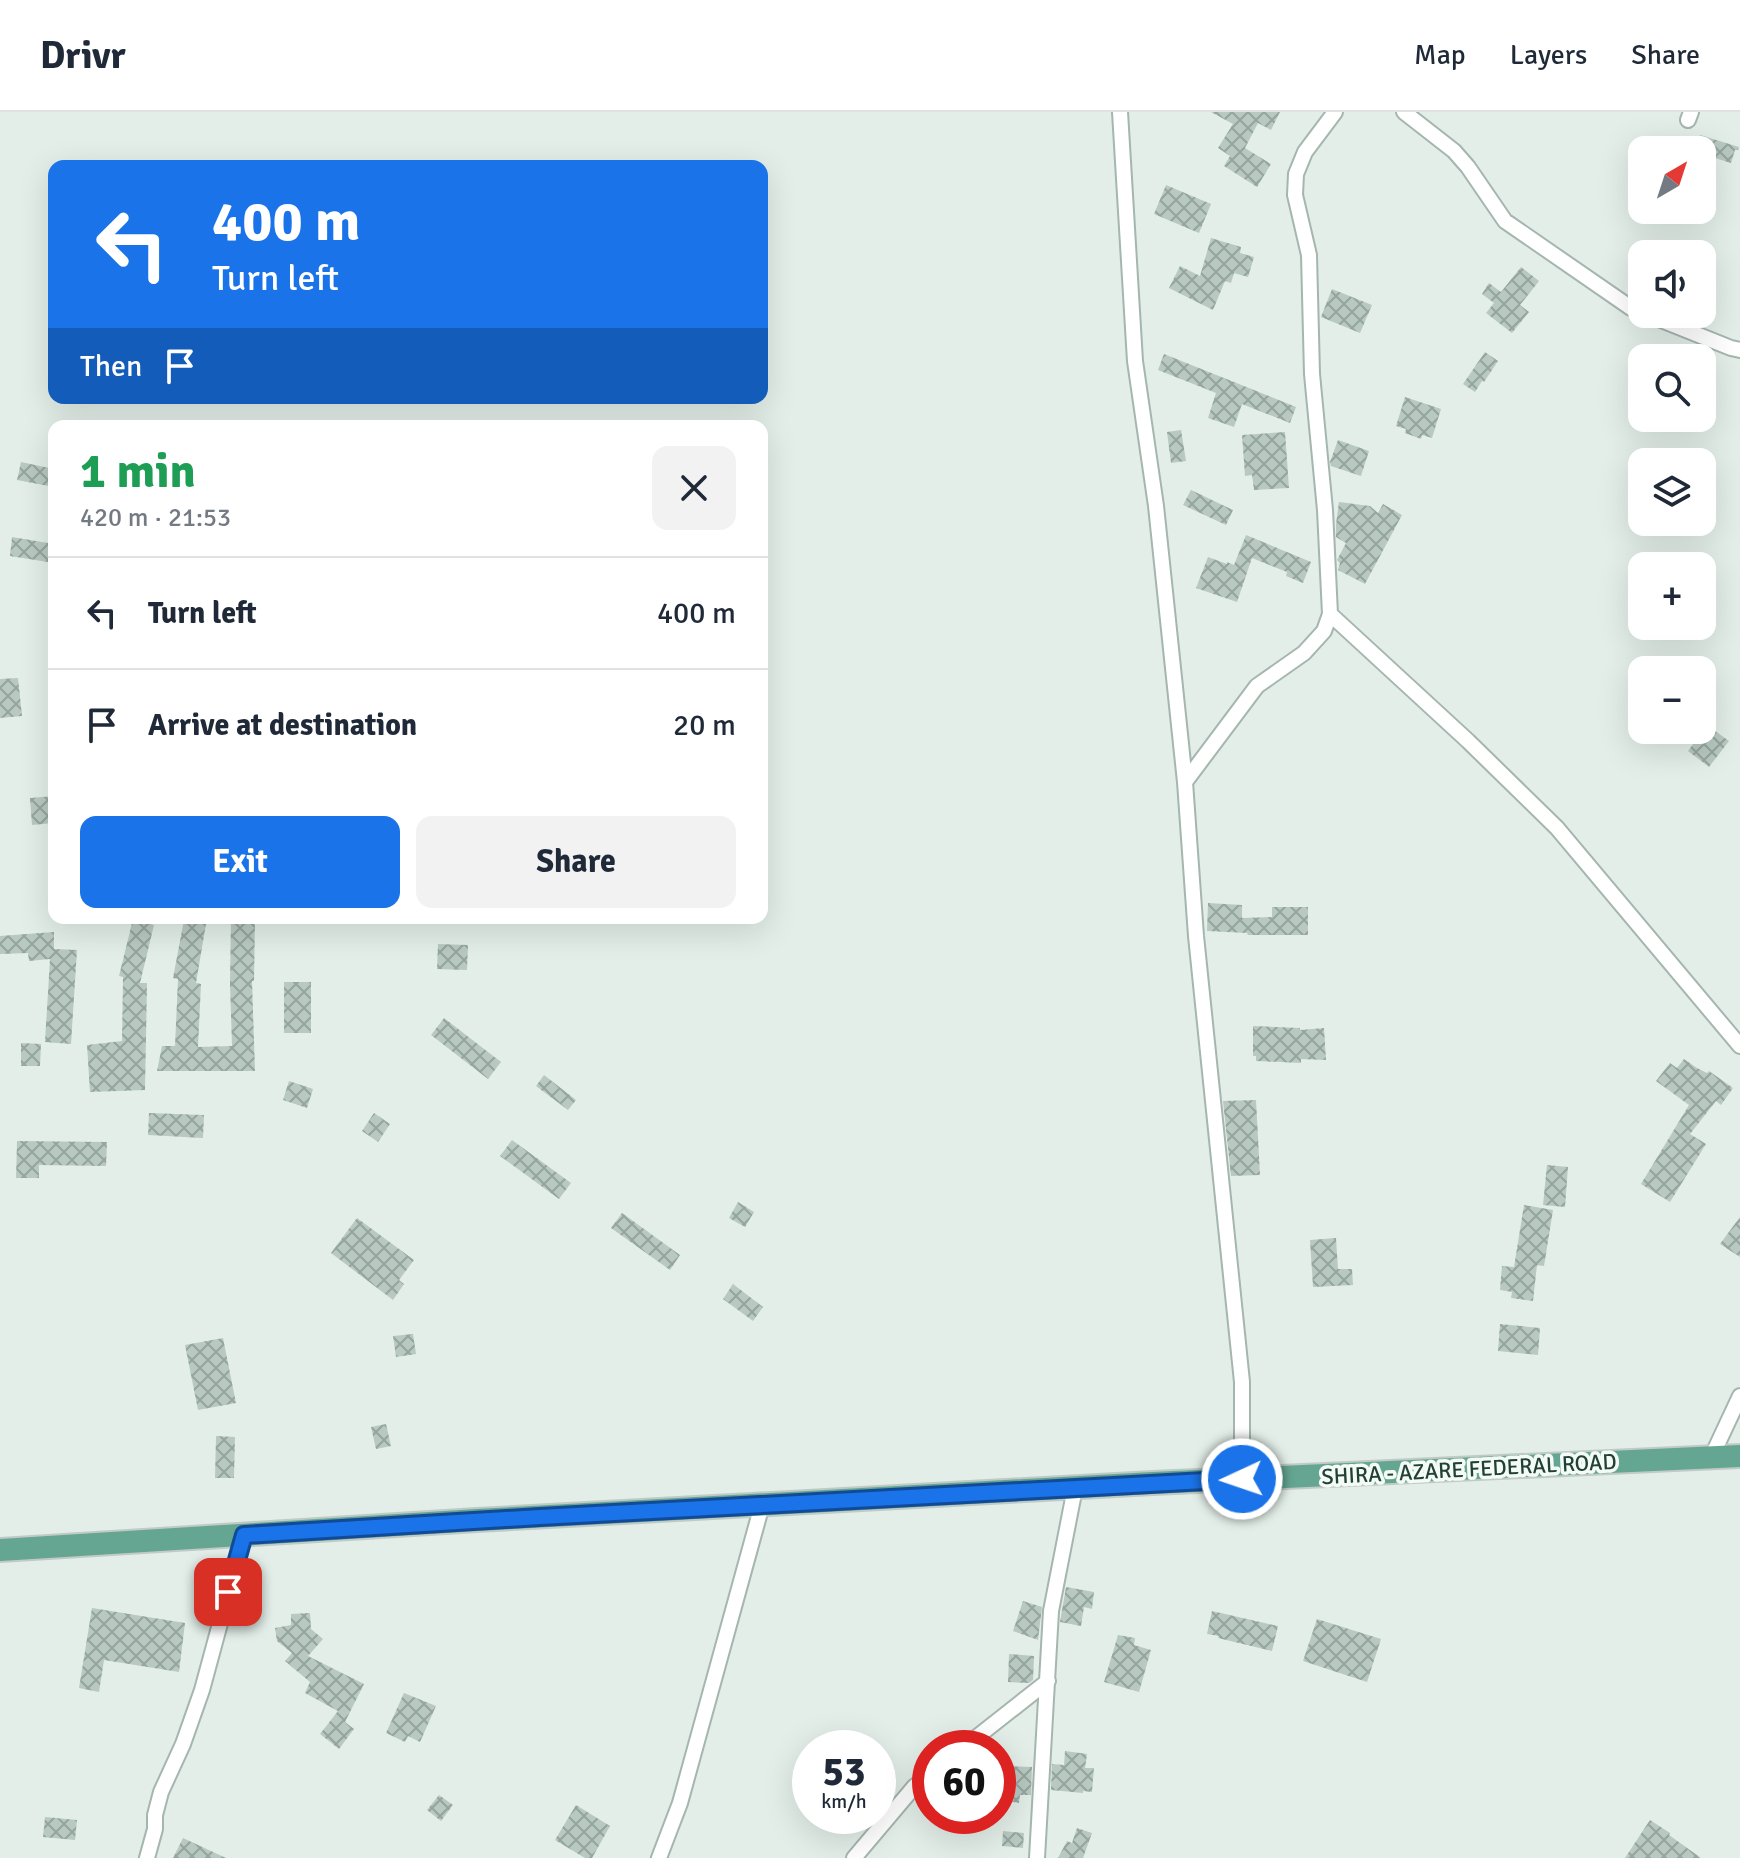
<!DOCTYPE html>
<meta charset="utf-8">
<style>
:root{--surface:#fff;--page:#f2f2f3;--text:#1f2937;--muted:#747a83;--line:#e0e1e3;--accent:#1a73e8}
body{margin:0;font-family:Signika,sans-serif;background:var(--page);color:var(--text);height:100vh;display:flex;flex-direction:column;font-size:30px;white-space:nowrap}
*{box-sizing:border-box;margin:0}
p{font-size:26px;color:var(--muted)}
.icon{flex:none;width:44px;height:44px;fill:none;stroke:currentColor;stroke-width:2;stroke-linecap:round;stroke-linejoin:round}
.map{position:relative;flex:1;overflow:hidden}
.drawer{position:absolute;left:48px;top:308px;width:720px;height:504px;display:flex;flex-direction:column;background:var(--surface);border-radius:16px;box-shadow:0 8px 32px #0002}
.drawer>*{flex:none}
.top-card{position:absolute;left:48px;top:48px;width:720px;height:244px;border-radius:16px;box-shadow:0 8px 32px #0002;background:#1a73e8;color:#fff;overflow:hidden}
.needle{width:52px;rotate:39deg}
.tools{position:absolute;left:1628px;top:24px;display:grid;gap:16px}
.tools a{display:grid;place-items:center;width:88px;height:88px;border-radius:16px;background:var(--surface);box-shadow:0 8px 32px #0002;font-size:40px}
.speed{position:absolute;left:792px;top:1618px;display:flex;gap:16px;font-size:40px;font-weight:700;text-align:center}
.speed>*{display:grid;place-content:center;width:104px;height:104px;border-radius:50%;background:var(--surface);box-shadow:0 8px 32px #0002;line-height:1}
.speed small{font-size:20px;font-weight:400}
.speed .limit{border:12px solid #d22;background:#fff;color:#111}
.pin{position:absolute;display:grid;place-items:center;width:68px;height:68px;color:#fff;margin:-34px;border-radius:16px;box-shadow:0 4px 12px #0006}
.me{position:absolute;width:88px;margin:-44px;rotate:267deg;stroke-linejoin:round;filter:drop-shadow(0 0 6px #0008)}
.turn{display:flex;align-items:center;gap:28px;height:168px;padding:0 32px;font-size:36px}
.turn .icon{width:104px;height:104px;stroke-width:2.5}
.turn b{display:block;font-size:56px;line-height:68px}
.then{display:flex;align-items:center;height:76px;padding:0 32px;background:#0003;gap:16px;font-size:30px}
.round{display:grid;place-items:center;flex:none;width:84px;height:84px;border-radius:16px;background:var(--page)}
.headline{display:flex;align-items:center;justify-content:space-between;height:136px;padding:0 32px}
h1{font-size:48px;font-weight:800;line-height:60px;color:#1e9e55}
.action{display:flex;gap:16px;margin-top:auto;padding:16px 32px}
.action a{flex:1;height:92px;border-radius:16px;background:var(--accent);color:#fff;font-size:32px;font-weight:800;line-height:92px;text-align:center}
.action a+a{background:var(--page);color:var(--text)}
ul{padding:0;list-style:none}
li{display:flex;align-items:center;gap:24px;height:112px;padding:0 32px;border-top:2px solid var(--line)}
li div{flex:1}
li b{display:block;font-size:30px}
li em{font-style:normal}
header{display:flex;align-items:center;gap:48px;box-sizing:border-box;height:112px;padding:0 40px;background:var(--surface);border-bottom:2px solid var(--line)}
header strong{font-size:38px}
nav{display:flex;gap:44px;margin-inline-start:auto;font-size:28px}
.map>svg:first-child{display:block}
.building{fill:url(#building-cross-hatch)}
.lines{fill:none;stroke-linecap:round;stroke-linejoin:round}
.street-casing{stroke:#a5b6af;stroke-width:18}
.primary-casing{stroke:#c1cac7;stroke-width:26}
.street{stroke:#fff;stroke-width:14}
.primary{stroke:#64a691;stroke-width:22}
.route-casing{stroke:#114b97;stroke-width:20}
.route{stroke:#1a73e8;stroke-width:14}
.labels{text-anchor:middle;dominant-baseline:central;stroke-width:7;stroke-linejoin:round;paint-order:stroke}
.street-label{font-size:22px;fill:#214036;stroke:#f4faf6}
</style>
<header>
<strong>Drivr</strong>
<nav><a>Map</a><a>Layers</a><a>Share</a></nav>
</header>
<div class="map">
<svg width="1740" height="1746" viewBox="0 0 1740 1746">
<defs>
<pattern id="building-cross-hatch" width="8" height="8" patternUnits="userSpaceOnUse" patternTransform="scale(2)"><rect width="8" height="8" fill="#b8c9c1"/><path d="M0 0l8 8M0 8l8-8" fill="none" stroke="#95a59e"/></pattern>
</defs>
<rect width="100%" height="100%" fill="#e3eee8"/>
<path class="building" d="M 1211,0 L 1280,0 L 1271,18 L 1258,11 L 1245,36 L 1271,52 L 1257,75 L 1224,54 L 1230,44 L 1218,36 L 1233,12 Z
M 1700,23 L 1739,35 L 1738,38 L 1735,38 L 1731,51 L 1702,42 L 1702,38 L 1696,38 Z
M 1166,73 L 1211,92 L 1199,121 L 1154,102 Z
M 1211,126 L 1241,135 L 1240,141 L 1254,145 L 1248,165 L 1234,161 L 1231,171 L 1225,169 L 1213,198 L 1169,176 L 1180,154 L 1200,164 Z
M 1521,155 L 1539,169 L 1520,193 L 1529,200 L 1512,221 L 1486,201 L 1494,191 L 1482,182 L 1489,171 L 1501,180 Z
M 1332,177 L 1372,193 L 1360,221 L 1321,205 Z
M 1485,240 L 1498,249 L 1484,270 L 1482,269 L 1475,280 L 1463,272 Z
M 1164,242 L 1296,295 L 1290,311 L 1242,292 L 1234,315 L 1208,306 L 1216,281 L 1158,258 Z
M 1405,285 L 1441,297 L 1432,326 L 1422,323 L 1421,327 L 1405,321 L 1406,317 L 1396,314 Z
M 1181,318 L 1186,349 L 1171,351 L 1167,320 Z
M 1285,320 L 1289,376 L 1254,378 L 1252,363 L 1245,364 L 1242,323 Z
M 1338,328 L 1369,339 L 1361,364 L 1331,354 L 1330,350 Z
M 21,350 L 54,357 L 54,375 L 17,368 Z
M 1191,378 L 1233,398 L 1226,413 L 1183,393 Z
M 1339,390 L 1370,394 L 1378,401 L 1383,392 L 1402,403 L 1365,472 L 1338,458 L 1340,451 L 1337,448 L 1346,431 L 1336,425 L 1336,412 Z
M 1246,423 L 1311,450 L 1303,471 L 1286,464 L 1287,460 L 1252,446 L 1237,490 L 1196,476 L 1208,445 L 1227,452 L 1227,450 L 1234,453 Z
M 12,425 L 54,432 L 54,451 L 10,444 Z
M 18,566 L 22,604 L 0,606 L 0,567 Z
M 1707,613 L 1729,629 L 1709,655 L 1688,639 Z
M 54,684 L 54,711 L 32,713 L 30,686 Z
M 1208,791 L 1242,793 L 1242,806 L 1272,805 L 1272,795 L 1308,795 L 1308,823 L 1248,823 L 1247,821 L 1207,819 Z
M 231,806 L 255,806 L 254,869 L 252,869 L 255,959 L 157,959 L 162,934 L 175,934 L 178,867 L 173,866 L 184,808 L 206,812 L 196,871 L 201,872 L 198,935 L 232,934 L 230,871 Z
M 133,807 L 154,813 L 140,871 L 147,871 L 145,978 L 90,980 L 87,933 L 122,929 L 123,865 L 119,864 Z
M 54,820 L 54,837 L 77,838 L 71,932 L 45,930 L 50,847 L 29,849 L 28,841 L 0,842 L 0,824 Z
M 438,832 L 468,833 L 467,858 L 437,857 Z
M 284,870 L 311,870 L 311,921 L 284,921 Z
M 444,906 L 501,950 L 488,967 L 431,923 Z
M 1253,914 L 1300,916 L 1300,918 L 1324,916 L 1326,948 L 1301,947 L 1301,951 L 1256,949 L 1256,944 L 1253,944 Z
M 21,931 L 41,932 L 40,954 L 21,954 Z
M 1684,947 L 1697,956 L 1707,961 L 1709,959 L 1733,976 L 1721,993 L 1716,989 L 1690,1022 L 1706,1032 L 1670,1090 L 1641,1072 L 1689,993 L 1656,969 L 1670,951 L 1677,956 Z
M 544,963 L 576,988 L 568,998 L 536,974 Z
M 289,969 L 313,977 L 307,996 L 283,988 Z
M 1256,988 L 1260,1063 L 1231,1064 L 1223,989 Z
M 149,1001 L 204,1003 L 203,1026 L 148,1023 Z
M 374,1001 L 390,1012 L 378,1030 L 362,1019 Z
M 512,1028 L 571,1071 L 559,1087 L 500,1044 Z
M 17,1029 L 107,1030 L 106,1054 L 39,1053 L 39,1066 L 16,1066 Z
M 1547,1053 L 1568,1055 L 1565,1095 L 1543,1093 Z
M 738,1090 L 754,1100 L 745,1115 L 729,1106 Z
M 1524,1093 L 1553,1098 L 1544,1154 L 1537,1153 L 1533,1189 L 1511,1186 L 1512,1180 L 1500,1178 L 1502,1154 L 1514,1155 Z
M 622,1101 L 680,1143 L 670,1158 L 611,1116 Z
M 1740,1105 L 1740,1145 L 1720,1132 Z
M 357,1106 L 414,1148 L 399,1168 L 404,1172 L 393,1188 L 331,1141 Z
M 1336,1126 L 1338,1157 L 1352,1157 L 1353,1173 L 1313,1175 L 1310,1128 Z
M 733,1172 L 763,1195 L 753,1209 L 723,1187 Z
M 1500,1212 L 1540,1216 L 1538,1243 L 1498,1239 Z
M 413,1222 L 416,1242 L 396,1245 L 393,1224 Z
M 223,1226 L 236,1291 L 198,1298 L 185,1233 Z
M 386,1312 L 391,1334 L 376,1337 L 371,1315 Z
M 216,1324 L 235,1325 L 234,1366 L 215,1366 Z
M 1066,1475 L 1094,1480 L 1092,1497 L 1084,1495 L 1081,1514 L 1060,1510 Z
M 1023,1489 L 1042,1495 L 1038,1528 L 1013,1519 Z
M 92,1496 L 185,1511 L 179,1560 L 104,1548 L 99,1580 L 79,1576 Z
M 1212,1499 L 1278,1514 L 1272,1539 L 1218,1526 L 1219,1524 L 1207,1522 Z
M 310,1501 L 311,1517 L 323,1527 L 308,1544 L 364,1572 L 345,1610 L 354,1617 L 339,1637 L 320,1622 L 338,1599 L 305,1581 L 310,1570 L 285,1549 L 292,1541 L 277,1529 L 275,1516 L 291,1513 L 291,1502 Z
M 1317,1507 L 1381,1527 L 1367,1570 L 1303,1549 Z
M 1118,1523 L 1135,1526 L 1134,1533 L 1151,1538 L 1139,1580 L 1104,1570 Z
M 1009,1542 L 1034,1544 L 1033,1568 L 1029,1571 L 1008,1570 Z
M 404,1581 L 436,1594 L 420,1630 L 408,1624 L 405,1630 L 386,1621 Z
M 1065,1639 L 1087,1642 L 1085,1656 L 1094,1656 L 1092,1680 L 1083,1679 L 1083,1681 L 1051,1678 L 1052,1652 L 1064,1653 Z
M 1002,1654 L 1032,1655 L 1031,1683 L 1020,1683 L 1019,1691 L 998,1688 Z
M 439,1683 L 453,1693 L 441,1709 L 427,1698 Z
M 576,1693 L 610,1714 L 592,1746 L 585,1746 L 555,1728 Z
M 45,1705 L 77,1708 L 75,1728 L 43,1725 Z
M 1650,1708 L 1670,1721 L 1669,1723 L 1701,1746 L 1625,1746 Z
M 1077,1716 L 1092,1721 L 1083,1746 L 1058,1746 L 1067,1729 L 1072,1731 Z
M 1003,1719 L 1024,1721 L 1023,1736 L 1002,1734 Z
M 183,1726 L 226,1746 L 173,1746 Z"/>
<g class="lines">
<defs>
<path id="street" d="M 1120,0 L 1135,249 L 1156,394 L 1185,670 L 1196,824 L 1242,1270 L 1242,1367
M 1404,0 L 1454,39 L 1468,55 L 1505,109 L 1631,196 L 1642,200
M 1688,8 L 1691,0
M 1646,202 L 1731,236 L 1740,238
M 1330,502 L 1468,629 L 1557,716 L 1740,934
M 1185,670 L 1257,574 L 1304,541 L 1324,519 L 1330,502 L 1325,398 L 1312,262 L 1309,143 L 1295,83 L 1296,62 L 1305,40 L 1335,0
M 1711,1346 L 1740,1284
M 963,1636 L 1048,1569
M 147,1746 L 155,1717 L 155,1703 L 161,1680 L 183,1632 L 202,1578 L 244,1423
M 659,1746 L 680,1691 L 762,1393
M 854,1746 L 914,1675 L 930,1662
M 1037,1746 L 1051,1499 L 1075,1376"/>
<path id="primary" d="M 0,1438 L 477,1408 L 1153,1371 L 1740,1344"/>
</defs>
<use href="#street" class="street-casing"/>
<use href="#primary" class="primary-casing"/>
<use href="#street" class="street"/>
<use href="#primary" class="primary"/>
</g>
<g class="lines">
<defs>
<path id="route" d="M 228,1480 L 244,1423 L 540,1405 L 1242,1367"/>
</defs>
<use href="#route" class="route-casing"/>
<use href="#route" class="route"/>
</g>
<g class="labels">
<g class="street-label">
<text transform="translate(1469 1357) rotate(-3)">SHIRA - AZARE FEDERAL ROAD</text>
</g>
</g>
</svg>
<div class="tools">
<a><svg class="needle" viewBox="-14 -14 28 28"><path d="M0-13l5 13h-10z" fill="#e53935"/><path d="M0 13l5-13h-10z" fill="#747a83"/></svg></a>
<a><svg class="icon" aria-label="sound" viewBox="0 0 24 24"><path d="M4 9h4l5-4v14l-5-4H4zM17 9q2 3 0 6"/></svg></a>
<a><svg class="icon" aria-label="search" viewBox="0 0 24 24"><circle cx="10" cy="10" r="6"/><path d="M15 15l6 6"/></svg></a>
<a><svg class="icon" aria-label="layers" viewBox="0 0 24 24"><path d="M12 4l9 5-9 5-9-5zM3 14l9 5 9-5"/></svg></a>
<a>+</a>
<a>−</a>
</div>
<div class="speed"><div>53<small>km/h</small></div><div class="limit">60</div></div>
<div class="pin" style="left:228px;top:1480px;background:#d93025"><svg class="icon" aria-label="arrive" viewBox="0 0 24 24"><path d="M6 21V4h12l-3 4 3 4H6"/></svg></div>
<svg class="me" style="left:1242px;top:1367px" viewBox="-20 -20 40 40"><circle r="17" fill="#1a73e8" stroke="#fff" stroke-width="3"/><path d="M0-11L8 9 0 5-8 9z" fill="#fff"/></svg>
<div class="top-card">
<div class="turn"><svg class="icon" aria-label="left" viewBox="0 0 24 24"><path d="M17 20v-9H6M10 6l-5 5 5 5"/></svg><div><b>400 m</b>Turn left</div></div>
<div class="then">Then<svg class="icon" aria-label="arrive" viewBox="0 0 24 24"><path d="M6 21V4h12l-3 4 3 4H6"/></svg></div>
</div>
<section class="drawer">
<div class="headline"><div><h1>1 min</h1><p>420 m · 21:53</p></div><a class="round"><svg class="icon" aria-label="close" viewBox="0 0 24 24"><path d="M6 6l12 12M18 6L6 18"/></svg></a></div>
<ul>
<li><svg class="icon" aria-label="left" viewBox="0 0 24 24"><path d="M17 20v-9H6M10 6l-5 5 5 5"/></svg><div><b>Turn left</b></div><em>400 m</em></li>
<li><svg class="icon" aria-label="arrive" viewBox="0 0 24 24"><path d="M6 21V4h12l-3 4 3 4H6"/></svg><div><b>Arrive at destination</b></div><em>20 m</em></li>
</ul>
<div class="action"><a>Exit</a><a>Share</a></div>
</section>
</div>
